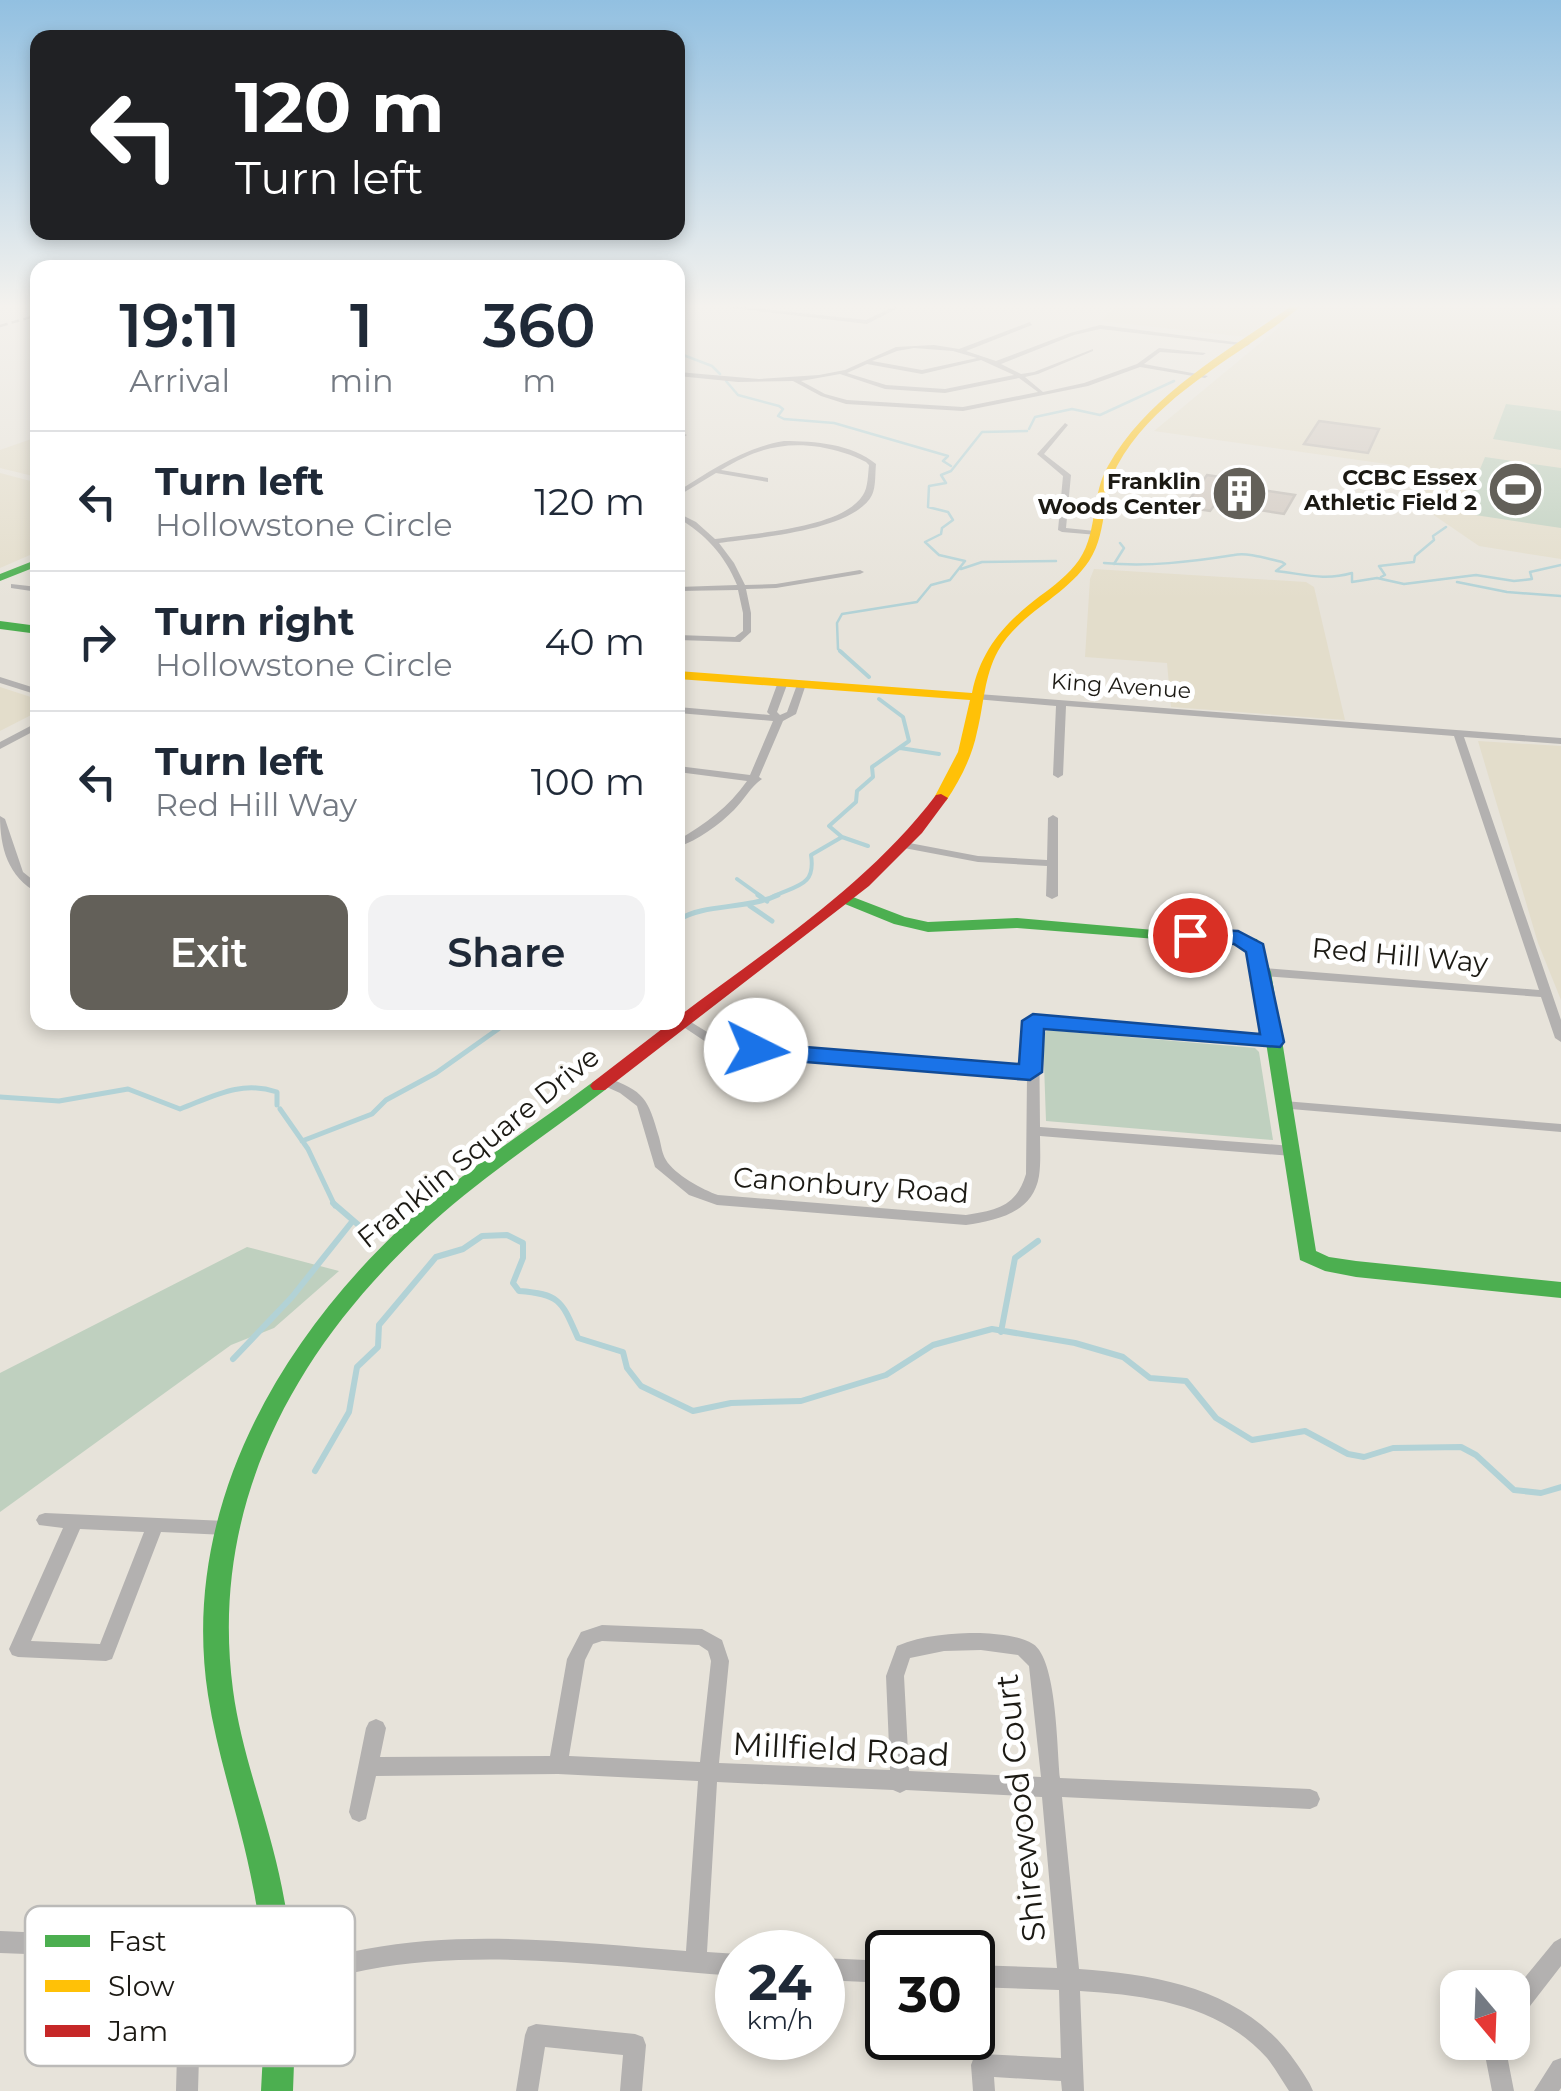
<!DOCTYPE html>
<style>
:root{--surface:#fff;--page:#f2f2f3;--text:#1f2937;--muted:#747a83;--line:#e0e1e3;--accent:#636059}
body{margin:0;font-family:Montserrat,sans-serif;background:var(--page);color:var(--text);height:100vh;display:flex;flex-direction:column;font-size:38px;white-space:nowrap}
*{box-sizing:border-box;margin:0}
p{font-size:32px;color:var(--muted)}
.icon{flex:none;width:55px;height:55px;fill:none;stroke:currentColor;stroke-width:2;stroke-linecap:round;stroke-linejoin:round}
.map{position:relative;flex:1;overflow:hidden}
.details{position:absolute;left:30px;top:260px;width:655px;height:770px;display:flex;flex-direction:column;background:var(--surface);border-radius:20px;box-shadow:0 5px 15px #0003}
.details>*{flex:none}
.banner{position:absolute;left:30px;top:30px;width:655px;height:210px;border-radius:20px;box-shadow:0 5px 15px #0003;background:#202124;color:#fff;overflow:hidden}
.needle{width:65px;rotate:161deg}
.tools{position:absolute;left:1440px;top:1970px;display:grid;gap:20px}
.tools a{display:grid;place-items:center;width:90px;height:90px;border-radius:20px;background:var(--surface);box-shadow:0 5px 15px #0003;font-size:50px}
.speed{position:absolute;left:715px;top:1930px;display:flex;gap:20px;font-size:50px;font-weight:700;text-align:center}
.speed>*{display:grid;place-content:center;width:130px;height:130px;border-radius:50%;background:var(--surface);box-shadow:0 5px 15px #0003;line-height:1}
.speed small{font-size:25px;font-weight:400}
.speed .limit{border:5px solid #111;border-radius:15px;background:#fff;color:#111}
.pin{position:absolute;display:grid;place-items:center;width:85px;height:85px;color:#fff;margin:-42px;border:5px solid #fff;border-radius:50%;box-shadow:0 2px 10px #0007}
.me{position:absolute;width:110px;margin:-55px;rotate:94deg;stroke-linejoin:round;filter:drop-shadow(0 0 8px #0008)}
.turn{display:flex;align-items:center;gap:35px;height:210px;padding:0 40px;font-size:45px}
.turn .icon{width:130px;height:130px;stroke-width:2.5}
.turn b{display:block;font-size:70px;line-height:85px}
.eta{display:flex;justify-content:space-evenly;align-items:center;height:170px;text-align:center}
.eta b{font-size:60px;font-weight:600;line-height:70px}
.button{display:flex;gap:20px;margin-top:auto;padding:20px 40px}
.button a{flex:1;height:115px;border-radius:20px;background:var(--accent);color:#fff;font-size:40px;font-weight:600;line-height:115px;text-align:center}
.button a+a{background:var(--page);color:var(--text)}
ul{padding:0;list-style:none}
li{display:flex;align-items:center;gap:30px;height:140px;padding:0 40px;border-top:2px solid var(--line)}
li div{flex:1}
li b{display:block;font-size:38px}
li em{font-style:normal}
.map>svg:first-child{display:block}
.built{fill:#e3ddcb}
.green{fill:#bfd0bf}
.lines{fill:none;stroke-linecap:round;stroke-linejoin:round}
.stream-far3{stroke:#b2d2d6;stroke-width:2.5}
.stream-far2{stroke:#b2d2d6;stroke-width:4}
.stream-far1{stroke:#b2d2d6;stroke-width:5}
.stream{stroke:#b2d2d6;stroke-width:6}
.building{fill:#d1c9c1;stroke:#c2bdb7;stroke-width:2.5}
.street{fill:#b3b1b0;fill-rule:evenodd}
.fast{fill:#4caf50;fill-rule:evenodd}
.slow{fill:#ffc107;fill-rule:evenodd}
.jam{fill:#c62828;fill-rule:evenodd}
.rail{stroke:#a5a29e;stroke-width:2.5;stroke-dasharray:8 4;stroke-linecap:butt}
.route{fill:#1a73e8;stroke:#114b97;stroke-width:2.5}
.labels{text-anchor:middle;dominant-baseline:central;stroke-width:10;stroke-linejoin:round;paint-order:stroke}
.far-poi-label{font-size:22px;font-weight:bold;fill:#1c1a14;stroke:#fff;text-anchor:end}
.far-street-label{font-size:22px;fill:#1c1a14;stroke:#fff}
.street-label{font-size:28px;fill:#1c1a14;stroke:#fff}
.near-street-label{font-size:32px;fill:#1c1a14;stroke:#fff}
.key{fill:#fff;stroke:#bbbab8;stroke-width:2.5}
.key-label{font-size:28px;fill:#1c1a14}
</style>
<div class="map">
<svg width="1561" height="2091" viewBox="0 0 1561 2091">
<rect width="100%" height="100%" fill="#e7e3da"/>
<path class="built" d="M 1115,307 L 1561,307 L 1561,559 L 1479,546 L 1422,507 L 1415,468 L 1154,431 L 1282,325 L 1265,322 L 1246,337 L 1101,321 Z
M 37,437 L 37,477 L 0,468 L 0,450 Z
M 0,473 L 38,483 L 37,552 L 0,568 Z
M 1094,569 L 1306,582 L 1314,587 L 1345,720 L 1171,707 L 1167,663 L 1085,657 L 1090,579 Z
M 0,687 L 37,699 L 37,712 L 0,731 Z
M 1478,741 L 1561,746 L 1561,1000 L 1538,943 Z"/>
<path class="green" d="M 1506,404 L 1561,411 L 1561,450 L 1493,439 Z
M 1485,457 L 1561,468 L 1561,528 L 1462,513 Z
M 1047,1030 L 1255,1048 L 1259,1052 L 1273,1140 L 1046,1121 L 1043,1036 Z
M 247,1247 L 339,1271 L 274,1328 L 231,1345 L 0,1512 L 0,1373 Z"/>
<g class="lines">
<path class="stream-far3" d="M 678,353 L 712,366 L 720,374
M 726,381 L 738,395 L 779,406 L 783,409 L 778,416 L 784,419
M 784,419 L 834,423 L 948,456 L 943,461 L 951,466
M 1029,429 L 1035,417 L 1072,409 L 1100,415 L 1174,381
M 1104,563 C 1148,567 1190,562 1234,555 C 1248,552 1268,559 1282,562 L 1285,564 L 1276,571 C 1304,574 1324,581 1352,573 L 1352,582 L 1377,578 L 1404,584 L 1476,575 L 1514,581 L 1532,579 L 1530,572 L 1561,565
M 1114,564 L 1124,548 L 1120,543
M 961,569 L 982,562 L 1056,561
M 1381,577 L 1385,575 L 1379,566 L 1414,562 L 1415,556 L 1434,540 L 1433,536 L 1446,527
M 1457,582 L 1507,592 L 1561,596
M 843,653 L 838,649 L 837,623 L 842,614 L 917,602 L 931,585 L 950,580 L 965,561 L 939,555 L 925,542 L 941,534 L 942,528 L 953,520 L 948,512 L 928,507 L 929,486 L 946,483 L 941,475 L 951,471 L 982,432 L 1027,431"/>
<path class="stream-far2" d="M 840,651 L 869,677
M 900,748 L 939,754
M 868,846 L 842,837 L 829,826 L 856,802 L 857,791 L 873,777 L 872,767 L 909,741 L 903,717 L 879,699
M 737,879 L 762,897
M 772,897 C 797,885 816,886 811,855 L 842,837"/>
<path class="stream-far1" d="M 758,895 L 767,901
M 750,906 L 772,921
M 678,920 C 705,903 746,910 778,895
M 0,1097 L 59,1101 L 128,1089 L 180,1109 C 214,1096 241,1080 277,1092 L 277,1105
M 280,1109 L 308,1149 L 335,1206
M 302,1141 L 372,1114 L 386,1100 L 436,1073 L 508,1022"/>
<path class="stream" d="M 333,1203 L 362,1228
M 1001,1332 L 1015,1258 L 1038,1241
M 233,1359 L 292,1297 L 351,1223
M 315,1471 L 349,1412 L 357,1367 L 378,1347 L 379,1325 L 436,1257 L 463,1249 L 482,1236 L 507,1235 L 523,1243 L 523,1258 L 513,1283 L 519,1291 C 561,1294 562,1302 578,1338 L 623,1352 L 627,1368 L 641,1386 L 693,1411 L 731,1403 L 801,1401 L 886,1375 L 933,1345 L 992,1329 L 1075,1343 L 1123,1357 L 1150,1378 L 1186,1381 L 1216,1418 L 1252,1440 L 1305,1431 L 1348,1454 L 1364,1457 L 1393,1448 L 1461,1447 L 1476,1455 L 1514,1490 L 1541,1493 L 1561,1487"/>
</g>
<path class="building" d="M 1319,421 L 1379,429 L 1368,453 L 1304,444 Z
M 1207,475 L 1232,479 L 1228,485 L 1295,495 L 1284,514 L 1216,503 L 1210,511 L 1184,507 Z"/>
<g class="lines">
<path class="street" d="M 725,307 L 746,307 L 866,320 L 893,307 L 900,307 L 867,324 Z
M 1030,322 L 1032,325 L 966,351 L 996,361 L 1070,333 L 1100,325 L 1250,344 L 1247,346 L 1100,329 L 1074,335 L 1001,364 L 1021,374 L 1034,372 L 1093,349 L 1093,351 L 1038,374 L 1025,377 L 1043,392 L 1084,383 L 1137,364 L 1159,348 L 1206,353 L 1203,355 L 1160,352 L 1144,364 L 1208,376 L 1205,378 L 1140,367 L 1088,386 L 963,411 L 846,404 L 821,396 L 793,381 L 738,382 L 678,376 L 678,372 L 759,379 L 819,375 L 845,370 L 896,347 L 934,345 L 959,349 ZM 914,348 L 953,351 L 977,358 L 922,370 L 872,361 L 897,351 ZM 981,360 L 1014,375 L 945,389 L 886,385 L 847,373 L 867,364 L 922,374 ZM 840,374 L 885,389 L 945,393 L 1019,378 L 1038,392 L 963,407 L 847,400 L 825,394 L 801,381 Z
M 678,391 L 681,393 L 681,397 L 678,399 Z
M 1065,423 L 1068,425 L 1044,454 L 1071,475 L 1066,528 L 1095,531 L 1099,533 L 1098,535 L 1062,532 L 1058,530 L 1063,476 L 1037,454 Z
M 678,431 L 687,435 L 684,437 L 678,435 Z
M 784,441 C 815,441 852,444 876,464 C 875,473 876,487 872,495 C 854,531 754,538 719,543 L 734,563 L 745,585 L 776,584 L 860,570 L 864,572 L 860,574 L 776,588 L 746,589 L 751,613 L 751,632 L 740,642 L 678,640 L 678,635 L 735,637 L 743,631 L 743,613 L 738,590 L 678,591 L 678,587 L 737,585 C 725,555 705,534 678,518 L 678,513 L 696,522 L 715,539 C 752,533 842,529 863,495 C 868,488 868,474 869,465 L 866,462 C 851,454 836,450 820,447 C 782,441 754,450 721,470 L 768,478 L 768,482 L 716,473 L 678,496 L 678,491 C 712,470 743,448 784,441 Z
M 11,584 L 38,587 L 38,592 L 11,588 Z
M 0,677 L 38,689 L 38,695 L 0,683 Z
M 783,679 L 788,682 L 777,712 L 780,715 L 787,712 L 798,682 L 806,684 L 796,714 L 783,721 L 759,777 L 762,779 C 751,786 744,800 734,810 C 719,825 698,840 678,847 L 678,840 C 705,824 729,807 747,781 L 678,772 L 678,766 L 750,775 L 773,721 L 678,713 L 678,707 L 770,715 L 767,712 L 778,682 Z
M 978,694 L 1561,738 L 1561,744 L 1464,737 L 1561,1020 L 1561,1042 L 1555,1038 L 1541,997 L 1263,976 L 1257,972 L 1263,968 L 1539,990 L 1454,736 L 1066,706 L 1063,775 L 1058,778 L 1053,775 L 1056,706 L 975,699 L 973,697 Z
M 38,722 L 38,729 L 0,749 L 0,742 Z
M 1053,815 L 1058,818 L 1058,896 L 1052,899 L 1046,896 L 1047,866 L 978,862 L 904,848 L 899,845 L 904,842 L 978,856 L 1047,860 L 1048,818 Z
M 0,816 L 5,819 L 23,872 L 38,884 L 38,893 C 8,877 0,848 0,816 Z
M 1033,1017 L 1272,1038 L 1278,1042 L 1272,1046 L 1039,1025 L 1040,1127 L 1292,1146 L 1297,1148 L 1299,1151 L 1297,1154 L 1292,1156 L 1040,1136 C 1040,1149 1041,1163 1039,1176 C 1033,1213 997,1220 966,1225 L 717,1205 L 689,1195 L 655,1167 L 637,1106 L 620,1093 L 600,1084 L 599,1081 L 605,1077 C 645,1091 648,1099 659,1137 C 661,1144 662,1154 666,1160 C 674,1174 703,1190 718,1195 L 966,1215 C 997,1210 1016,1207 1026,1174 L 1027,1076 L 738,1052 L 709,1044 L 676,1022 L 678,1019 L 686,1019 L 717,1038 L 738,1044 L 1027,1068 L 1027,1021 Z
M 1284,1101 L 1561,1124 L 1561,1132 L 1279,1108 L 1277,1105 Z
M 45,1513 L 226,1521 L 232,1523 L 235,1528 L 232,1533 L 226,1535 L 161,1532 L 112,1659 L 106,1661 L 18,1657 L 12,1655 L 9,1649 L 63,1528 L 39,1525 L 36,1520 L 39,1515 ZM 80,1529 L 144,1532 L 100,1644 L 31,1641 Z
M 602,1625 L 702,1629 L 722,1640 L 729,1661 L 719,1763 L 890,1770 L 886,1676 L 897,1646 C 923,1635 952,1633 980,1633 C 997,1634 1018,1635 1033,1644 C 1057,1659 1057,1749 1060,1778 L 1310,1789 L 1317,1792 L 1320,1799 L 1317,1806 L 1310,1809 L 1062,1797 L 1079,1969 C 1162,1975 1247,1990 1297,2064 C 1303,2073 1309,2081 1313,2091 L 1289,2091 C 1282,2080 1275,2068 1267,2058 C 1220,2005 1147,1995 1080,1991 L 1084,2091 L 1062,2091 L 1061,2081 L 994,2077 L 995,2091 L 973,2091 L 971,2065 L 974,2057 L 982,2054 L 1061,2058 L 1059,1990 L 972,1987 L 972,1965 L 1057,1968 L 1042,1797 L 906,1790 L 900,1793 L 893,1790 L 717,1782 L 707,1952 L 738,1954 L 738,1976 C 616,1968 488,1947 366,1970 C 309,1981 254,2001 200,2023 L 198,2091 L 176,2091 L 178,2016 L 175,1977 L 159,1959 L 0,1953 L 0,1931 L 164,1938 C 192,1951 196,1974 198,2001 C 253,1980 308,1959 366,1949 C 471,1929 581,1943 686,1951 L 698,1781 L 558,1774 L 376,1776 L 366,1819 L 359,1822 L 352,1819 L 349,1812 L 366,1728 L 369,1722 L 376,1719 L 383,1722 L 386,1728 L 380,1757 L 550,1756 L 567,1659 L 581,1632 ZM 602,1641 L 699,1645 L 708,1651 L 711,1661 L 700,1762 L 569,1756 L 585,1660 L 593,1644 ZM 981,1650 L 1018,1655 L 1029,1666 L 1041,1777 L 909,1771 L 904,1676 L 910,1658 L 944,1651 Z
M 1561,1938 L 1561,1966 L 1520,2019 L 1512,2022 L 1512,1993 L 1554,1942 Z
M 822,1958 L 888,1961 L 888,1983 L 822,1980 Z
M 536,2024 L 635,2034 L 643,2037 L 646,2045 L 642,2091 L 620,2091 L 623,2055 L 545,2047 L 538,2091 L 516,2091 L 525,2035 L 528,2027 Z
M 1490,2042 L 1512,2042 L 1507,2055 L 1514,2091 L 1492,2091 L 1485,2055 Z
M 1561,2058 L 1561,2088 L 1559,2091 L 1534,2091 L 1553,2061 Z"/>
<path class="fast" d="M 38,559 L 38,566 L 0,581 L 0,574 Z
M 0,621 L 38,626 L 38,634 L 0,629 Z
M 845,894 L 905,917 L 928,922 L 1017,918 L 1257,939 L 1271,972 L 1316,1251 L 1329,1257 L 1356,1261 L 1561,1282 L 1561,1298 L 1356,1277 L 1325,1271 L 1300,1260 L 1255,972 L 1245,946 L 1017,928 L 928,932 L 894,924 L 840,902 L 837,899 L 840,896 Z
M 599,1080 L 608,1086 L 605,1090 C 544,1137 477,1180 420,1234 C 291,1355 209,1509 233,1690 C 242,1757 269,1821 282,1888 C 296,1955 296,2023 293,2091 L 261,2091 C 265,2023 267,1954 253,1887 C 241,1822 218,1760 208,1695 C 180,1513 276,1344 405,1224 C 463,1171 530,1129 593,1082 Z"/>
<path class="slow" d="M 1290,307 L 1300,307 C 1238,358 1157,393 1117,466 C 1101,496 1108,532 1089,561 C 1065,597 1019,613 998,651 C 984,676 984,705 977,732 C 972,757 960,780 946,801 L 941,802 L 934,798 L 958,752 L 970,700 L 678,679 L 678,671 L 972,693 C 981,649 1005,623 1040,596 C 1054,586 1069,574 1079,560 C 1098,532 1091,495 1108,466 C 1148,395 1225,353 1290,307 Z"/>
<path class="jam" d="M 941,794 L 948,798 L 922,833 L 869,886 L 605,1090 L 593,1090 L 590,1086 L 593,1082 L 671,1022 L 678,1022 L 678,1017 C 768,949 867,886 936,795 Z"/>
<path class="rail" d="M 0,326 L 38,315"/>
</g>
<linearGradient id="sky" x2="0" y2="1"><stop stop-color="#92c0e1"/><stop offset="0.51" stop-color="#f4f2ee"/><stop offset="1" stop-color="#f4f2ee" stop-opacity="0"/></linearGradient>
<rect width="1561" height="600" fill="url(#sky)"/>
<path class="route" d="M 1190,929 L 1238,931 L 1263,944 L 1284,1042 L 1280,1047 L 1044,1029 L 1042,1072 L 1030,1080 L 756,1058 L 745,1050 L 756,1043 L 1019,1064 L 1022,1021 L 1033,1014 L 1260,1034 L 1246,952 L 1234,944 L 1182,939 L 1179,935 Z"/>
<defs>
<symbol id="stadium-disc" viewBox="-11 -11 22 22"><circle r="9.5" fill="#636059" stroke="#fff"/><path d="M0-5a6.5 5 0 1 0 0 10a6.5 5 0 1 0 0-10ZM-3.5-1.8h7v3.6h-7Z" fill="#fff"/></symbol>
<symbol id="building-disc" viewBox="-11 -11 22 22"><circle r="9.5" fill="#636059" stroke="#fff"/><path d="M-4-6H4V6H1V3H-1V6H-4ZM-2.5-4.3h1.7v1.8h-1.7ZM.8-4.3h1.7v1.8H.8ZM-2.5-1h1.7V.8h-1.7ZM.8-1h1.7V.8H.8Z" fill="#fff"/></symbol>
</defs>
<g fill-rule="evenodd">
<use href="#stadium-disc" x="1484" y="458" width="63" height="63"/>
<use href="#building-disc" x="1208" y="462" width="63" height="63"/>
</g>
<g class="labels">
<g class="far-poi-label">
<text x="1477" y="477">CCBC Essex<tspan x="1477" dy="25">Athletic Field 2</tspan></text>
<text x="1201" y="481">Franklin<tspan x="1201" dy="25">Woods Center</tspan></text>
</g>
<g class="far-street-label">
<text transform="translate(1121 686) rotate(4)">King Avenue</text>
</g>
<g class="street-label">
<text transform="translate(1400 955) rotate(5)">Red Hill Way</text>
<text transform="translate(478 1147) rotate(-39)">Franklin Square Drive</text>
<text transform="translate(851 1185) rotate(4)">Canonbury Road</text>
</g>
<g class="near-street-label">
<text transform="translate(841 1749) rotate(3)">Millfield Road</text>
<text transform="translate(1020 1808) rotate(-96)">Shirewood Court</text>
</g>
</g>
<rect x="25" y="1906" width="330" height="160" rx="15" class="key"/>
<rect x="45" y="1935" width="45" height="12" fill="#4caf50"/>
<rect x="45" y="1980" width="45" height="12" fill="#ffc107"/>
<rect x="45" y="2025" width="45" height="12" fill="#c62828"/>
<g class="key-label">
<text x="108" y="1951">Fast</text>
<text x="108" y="1996">Slow</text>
<text x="108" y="2041">Jam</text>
</g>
</svg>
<div class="tools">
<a><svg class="needle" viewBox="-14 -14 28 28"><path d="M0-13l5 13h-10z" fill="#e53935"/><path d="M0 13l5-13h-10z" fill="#747a83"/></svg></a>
</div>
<div class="speed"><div>24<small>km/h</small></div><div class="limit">30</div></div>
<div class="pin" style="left:1190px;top:935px;background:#d93025"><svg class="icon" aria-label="arrive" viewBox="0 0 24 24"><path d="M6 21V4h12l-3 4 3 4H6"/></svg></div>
<svg class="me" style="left:756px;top:1050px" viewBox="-20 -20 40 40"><circle r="19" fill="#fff"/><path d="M0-13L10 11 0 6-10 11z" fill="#1a73e8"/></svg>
<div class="banner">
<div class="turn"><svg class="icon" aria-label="left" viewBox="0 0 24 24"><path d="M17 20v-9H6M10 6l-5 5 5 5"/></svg><div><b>120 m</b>Turn left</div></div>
</div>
<section class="details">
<div class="eta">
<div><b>19:11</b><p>Arrival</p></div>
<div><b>1</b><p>min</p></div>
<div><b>360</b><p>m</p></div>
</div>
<ul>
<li><svg class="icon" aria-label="left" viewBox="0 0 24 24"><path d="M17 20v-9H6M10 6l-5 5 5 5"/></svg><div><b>Turn left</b><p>Hollowstone Circle</p></div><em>120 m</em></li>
<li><svg class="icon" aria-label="right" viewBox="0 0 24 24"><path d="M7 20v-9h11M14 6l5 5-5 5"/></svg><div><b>Turn right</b><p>Hollowstone Circle</p></div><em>40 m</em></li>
<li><svg class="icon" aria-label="left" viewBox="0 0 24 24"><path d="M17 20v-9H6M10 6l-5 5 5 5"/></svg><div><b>Turn left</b><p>Red Hill Way</p></div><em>100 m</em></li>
</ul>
<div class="button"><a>Exit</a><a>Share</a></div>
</section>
</div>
